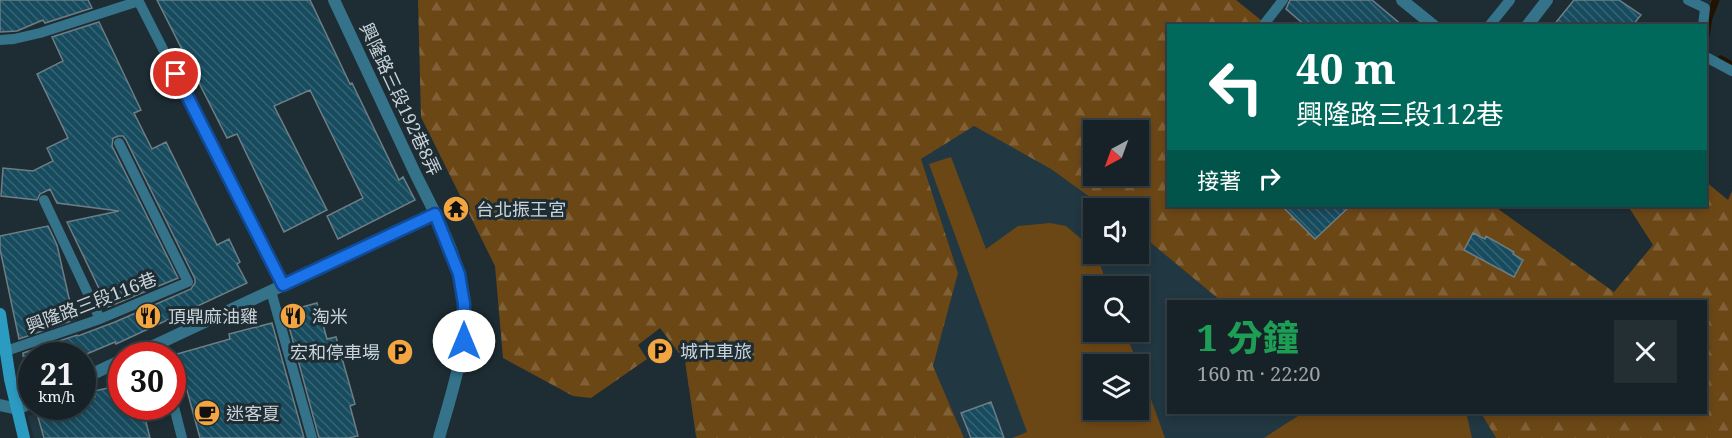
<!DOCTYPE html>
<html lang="zh-TW">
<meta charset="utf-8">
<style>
:root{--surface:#162227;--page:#232f33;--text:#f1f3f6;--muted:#9ea4a7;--line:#353f44}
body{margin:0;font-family:"Noto Serif","Noto Sans TC",serif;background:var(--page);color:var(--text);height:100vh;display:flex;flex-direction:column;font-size:22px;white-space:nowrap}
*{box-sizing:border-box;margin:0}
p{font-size:20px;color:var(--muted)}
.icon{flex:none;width:33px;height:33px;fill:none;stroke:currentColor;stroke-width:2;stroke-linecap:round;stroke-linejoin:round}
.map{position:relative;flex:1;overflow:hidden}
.panel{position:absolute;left:1167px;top:300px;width:540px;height:114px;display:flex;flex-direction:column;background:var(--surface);border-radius:0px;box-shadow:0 3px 9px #0003,0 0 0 2px var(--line)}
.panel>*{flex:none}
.top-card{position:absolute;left:1167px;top:24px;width:540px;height:183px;border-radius:0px;box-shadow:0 3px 9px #0003,0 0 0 2px var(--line);background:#00695c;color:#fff;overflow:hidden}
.needle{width:39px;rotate:221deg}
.tools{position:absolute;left:1083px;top:120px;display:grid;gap:12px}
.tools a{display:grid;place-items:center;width:66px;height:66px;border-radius:0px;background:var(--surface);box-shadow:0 3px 9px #0003,0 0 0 2px var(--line);font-size:30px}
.speed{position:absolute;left:18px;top:342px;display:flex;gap:12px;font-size:30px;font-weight:700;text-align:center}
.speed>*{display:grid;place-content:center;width:78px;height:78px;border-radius:50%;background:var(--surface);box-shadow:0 3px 9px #0003,0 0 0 2px var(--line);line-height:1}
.speed small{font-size:15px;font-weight:400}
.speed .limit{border:9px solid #d22;background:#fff;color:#111}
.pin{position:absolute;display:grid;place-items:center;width:51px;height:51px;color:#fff;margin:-26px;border:3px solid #fff;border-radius:50%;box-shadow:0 2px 6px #0007}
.me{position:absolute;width:66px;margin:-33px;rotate:0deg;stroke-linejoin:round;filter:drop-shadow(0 0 4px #0008)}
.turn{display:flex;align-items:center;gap:21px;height:126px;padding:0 30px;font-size:27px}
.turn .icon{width:78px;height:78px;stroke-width:2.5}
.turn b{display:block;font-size:42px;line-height:51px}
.then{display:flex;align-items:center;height:57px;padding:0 30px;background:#0003;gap:12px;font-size:22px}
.round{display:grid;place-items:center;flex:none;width:63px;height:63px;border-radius:0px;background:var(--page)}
.head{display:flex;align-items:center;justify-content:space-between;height:102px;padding:0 30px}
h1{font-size:36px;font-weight:800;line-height:45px;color:#1e9e55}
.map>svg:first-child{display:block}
.built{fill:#213741;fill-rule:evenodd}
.forest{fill:url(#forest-firs);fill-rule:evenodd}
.garden{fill:#6c4716}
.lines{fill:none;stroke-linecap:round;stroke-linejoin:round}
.stream{stroke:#221201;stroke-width:7}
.building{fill:url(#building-back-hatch);stroke:#6d7e86;stroke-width:1.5}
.service{stroke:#35738b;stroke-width:10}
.minor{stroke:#35738b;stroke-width:12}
.secondary{stroke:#2c9bc2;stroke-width:12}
.route-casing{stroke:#114b97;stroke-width:15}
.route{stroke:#1a73e8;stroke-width:10}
.labels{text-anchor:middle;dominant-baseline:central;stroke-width:6;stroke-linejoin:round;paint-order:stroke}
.street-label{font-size:18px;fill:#cad3d8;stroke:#1e2d34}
.poi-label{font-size:18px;fill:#cad3d8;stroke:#1e2d34;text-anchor:start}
</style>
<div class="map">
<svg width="1732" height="438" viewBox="0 0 1732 438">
<defs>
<pattern id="forest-firs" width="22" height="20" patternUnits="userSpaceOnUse" patternTransform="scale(1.5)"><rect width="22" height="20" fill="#6c4716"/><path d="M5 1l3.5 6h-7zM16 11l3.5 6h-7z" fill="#806137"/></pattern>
<pattern id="building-back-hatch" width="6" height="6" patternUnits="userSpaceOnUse" patternTransform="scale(1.5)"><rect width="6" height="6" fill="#174b5e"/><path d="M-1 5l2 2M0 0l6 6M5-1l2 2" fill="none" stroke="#376474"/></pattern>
</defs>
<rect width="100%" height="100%" fill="#1e2d34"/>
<path class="built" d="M 974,126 L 1051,169 L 1105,208 L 1094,208 L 1094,254 L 1138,254 L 1139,233 L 1221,301 L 1168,302 L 1168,412 L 1481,413 L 1496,438 L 964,438 L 933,366 L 958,273 L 921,159 ZM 1094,286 L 1138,286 L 1138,332 L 1094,332 ZM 1094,364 L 1138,364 L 1138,410 L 1094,410 Z
M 68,407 L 80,407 L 88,438 L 34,438 L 28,416 Z"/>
<path class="forest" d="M 418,0 L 1236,0 L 1267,25 L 1168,26 L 1168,206 L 1494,206 L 1614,292 L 1653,245 L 1628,206 L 1706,206 L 1706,182 L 1728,200 L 1732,191 L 1732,438 L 1496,438 L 1481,413 L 1706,412 L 1706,302 L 1221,301 L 1139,233 L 1138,208 L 1105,208 L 1051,169 L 974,126 L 921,159 L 958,273 L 933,366 L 964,438 L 697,438 L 696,436 L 685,361 L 660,328 L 638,345 L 647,359 L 591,398 L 573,396 L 503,358 L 495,266 L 421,117 ZM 1094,130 L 1138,130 L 1138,176 L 1094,176 Z"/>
<path class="garden" d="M 951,157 L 986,249 L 1018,226 L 1050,223 L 1066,226 L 1093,249 L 1094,254 L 1096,254 L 1108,286 L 1094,286 L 1094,332 L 1125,332 L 1138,364 L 1094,364 L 1094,410 L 1138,410 L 1139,366 L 1165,438 L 1012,438 L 1027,432 L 929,164 Z
M 1304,412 L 1465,413 L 1467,416 L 1472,438 L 1264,438 Z"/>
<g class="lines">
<path class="stream" d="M 1706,36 L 1709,18 L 1716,0
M 1721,59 L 1732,65"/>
</g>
<path class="building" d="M 0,0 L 88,0 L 92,8 L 45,23 L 43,20 L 17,31 L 0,32 Z
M 157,0 L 310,0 L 350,84 L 352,83 L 399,180 L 403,177 L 415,200 L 338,239 L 327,216 L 363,198 L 310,90 L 274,106 L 327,210 L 284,232 L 237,134 L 227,138 Z
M 1290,0 L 1372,0 L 1403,26 L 1306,26 L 1286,9 Z
M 1574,0 L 1619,0 L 1641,15 L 1632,26 L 1553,26 Z
M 99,22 L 141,110 L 134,113 L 152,149 L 166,142 L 217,245 L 229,239 L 240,262 L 237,264 L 247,283 L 116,344 L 115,342 L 82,356 L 23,356 L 23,353 L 77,335 L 78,336 L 115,322 L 191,289 L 195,283 L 195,279 L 126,140 L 123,136 L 119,136 L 113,138 L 112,146 L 178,278 L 108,307 L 67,222 L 119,211 L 57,203 L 50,189 L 40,194 L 37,200 L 1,196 L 3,168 L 33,171 L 53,161 L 47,148 L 68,138 L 37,74 L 63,61 L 52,37 Z
M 1282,206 L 1350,206 L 1315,239 Z
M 48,226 L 57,245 L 74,320 L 19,339 L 0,249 L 0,236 Z
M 1473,233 L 1485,239 L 1486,236 L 1514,252 L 1513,254 L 1523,260 L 1514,277 L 1464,250 Z
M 317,303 L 327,339 L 336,337 L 355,404 L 350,406 L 358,436 L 348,438 L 319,438 L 287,319 L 293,317 L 291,310 Z
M 272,323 L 304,438 L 200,438 L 177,354 L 230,339 L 229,334 Z
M 122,385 L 122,406 L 142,406 L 150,438 L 44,438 L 38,417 L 82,406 L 82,400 L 95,397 L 94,391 Z
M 991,402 L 1004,438 L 971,438 L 961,413 Z"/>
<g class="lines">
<path class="service" d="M 138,0 L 283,285
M 1688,0 L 1705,8 L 1703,26
M 1265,23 L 1283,0
M 1489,26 L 1510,0
M 0,40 L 14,39 L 40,33 L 139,1
M 1706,57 L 1732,71
M 44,200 L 100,319
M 271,291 L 312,438
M 158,343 L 161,356
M 6,351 L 100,319 L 188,282 L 119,143
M 172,399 L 182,438"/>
<path class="minor" d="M 334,0 C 361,58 388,115 415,173 C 435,214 461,258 464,305 C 467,351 451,394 439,438
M 1402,0 L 1434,26
M 1527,26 L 1547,0
M 132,356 L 435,214
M 82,379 L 122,360
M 0,405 L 18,409 L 32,402"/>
<path class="secondary" d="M 0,314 L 10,379 L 24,438"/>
</g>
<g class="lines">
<defs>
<path id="route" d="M 176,74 L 283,285 L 435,214 L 459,274 L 464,304 L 464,341"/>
</defs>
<use href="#route" class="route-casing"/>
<use href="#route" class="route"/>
</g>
<defs>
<symbol id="temple-disc" viewBox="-11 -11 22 22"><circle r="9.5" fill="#f2a541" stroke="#1e2d34"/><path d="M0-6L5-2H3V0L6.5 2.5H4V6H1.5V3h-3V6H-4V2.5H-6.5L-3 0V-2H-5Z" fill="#111"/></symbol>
<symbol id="restaurant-disc" viewBox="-11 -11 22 22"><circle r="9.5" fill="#f2a541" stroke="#1e2d34"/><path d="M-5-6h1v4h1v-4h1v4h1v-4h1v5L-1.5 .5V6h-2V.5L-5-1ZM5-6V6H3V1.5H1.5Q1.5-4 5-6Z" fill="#111"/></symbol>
<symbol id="parking-disc" viewBox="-11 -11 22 22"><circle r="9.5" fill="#f2a541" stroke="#1e2d34"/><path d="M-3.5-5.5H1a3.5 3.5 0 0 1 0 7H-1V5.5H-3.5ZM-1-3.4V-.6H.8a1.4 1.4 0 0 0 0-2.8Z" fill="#111"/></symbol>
<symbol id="cafe-disc" viewBox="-11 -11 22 22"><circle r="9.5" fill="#f2a541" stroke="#1e2d34"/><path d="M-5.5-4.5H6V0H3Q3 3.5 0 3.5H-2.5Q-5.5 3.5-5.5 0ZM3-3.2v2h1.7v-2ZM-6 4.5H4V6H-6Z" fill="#111"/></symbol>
</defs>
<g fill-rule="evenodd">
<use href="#temple-disc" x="441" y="194" width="30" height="30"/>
<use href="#restaurant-disc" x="133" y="301" width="30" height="30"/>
<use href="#restaurant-disc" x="278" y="301" width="30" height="30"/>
<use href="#parking-disc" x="645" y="336" width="30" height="30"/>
<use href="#parking-disc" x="385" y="337" width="30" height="30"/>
<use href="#cafe-disc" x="192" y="398" width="30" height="30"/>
</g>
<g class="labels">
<g class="street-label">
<text transform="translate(401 99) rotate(65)">興隆路三段192巷8弄</text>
<text transform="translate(91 302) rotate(-21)">興隆路三段116巷</text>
</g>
<g class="poi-label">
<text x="476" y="209">台北振王宮</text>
<text x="168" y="316">頂鼎麻油雞</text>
<text x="312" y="316">淘米</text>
<text x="680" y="351">城市車旅</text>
<text x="380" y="352" text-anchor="end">宏和停車場</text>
<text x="226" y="413">迷客夏</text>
</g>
</g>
</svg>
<div class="tools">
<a><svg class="needle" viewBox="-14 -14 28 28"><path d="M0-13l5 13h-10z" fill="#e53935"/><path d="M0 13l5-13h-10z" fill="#9ea4a7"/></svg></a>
<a><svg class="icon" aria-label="sound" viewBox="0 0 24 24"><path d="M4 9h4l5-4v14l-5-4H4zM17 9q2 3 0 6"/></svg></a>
<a><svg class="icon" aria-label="search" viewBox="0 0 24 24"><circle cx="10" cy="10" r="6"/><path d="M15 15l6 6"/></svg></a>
<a><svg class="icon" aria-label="layers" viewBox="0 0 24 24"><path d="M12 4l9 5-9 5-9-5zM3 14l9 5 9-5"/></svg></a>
</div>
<div class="speed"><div>21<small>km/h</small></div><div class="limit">30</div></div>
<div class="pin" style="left:176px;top:74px;background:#d93025"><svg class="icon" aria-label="arrive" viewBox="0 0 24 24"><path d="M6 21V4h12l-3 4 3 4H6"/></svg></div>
<svg class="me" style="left:464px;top:341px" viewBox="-20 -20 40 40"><circle r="19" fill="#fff"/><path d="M0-13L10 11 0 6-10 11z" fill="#1a73e8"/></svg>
<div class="top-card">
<div class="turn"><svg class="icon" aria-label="left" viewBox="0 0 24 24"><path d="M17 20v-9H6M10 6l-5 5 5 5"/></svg><div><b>40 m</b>興隆路三段112巷</div></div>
<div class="then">接著<svg class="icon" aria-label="right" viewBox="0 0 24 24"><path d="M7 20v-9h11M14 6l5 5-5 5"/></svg></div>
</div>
<section class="panel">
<div class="head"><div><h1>1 分鐘</h1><p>160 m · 22:20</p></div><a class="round"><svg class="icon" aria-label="close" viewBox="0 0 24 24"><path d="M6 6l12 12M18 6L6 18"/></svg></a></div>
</section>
</div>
